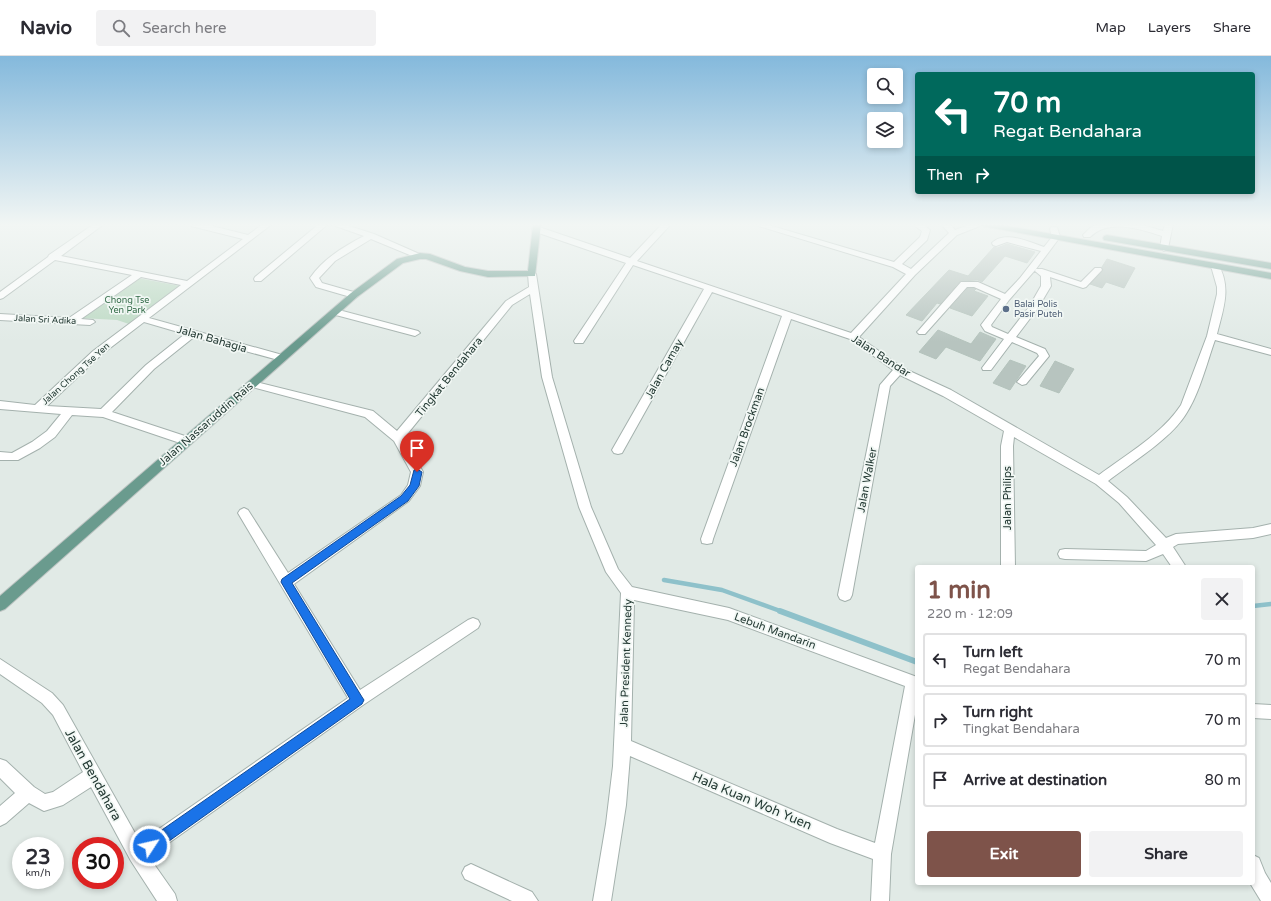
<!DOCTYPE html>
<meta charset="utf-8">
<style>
:root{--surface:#fff;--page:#f2f2f3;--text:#2b2b33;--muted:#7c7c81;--line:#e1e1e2;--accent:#7e534a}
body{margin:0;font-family:"Varela Round",sans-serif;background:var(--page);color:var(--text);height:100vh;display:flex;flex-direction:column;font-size:15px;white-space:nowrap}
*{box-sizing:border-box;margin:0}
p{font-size:13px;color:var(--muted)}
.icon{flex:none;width:22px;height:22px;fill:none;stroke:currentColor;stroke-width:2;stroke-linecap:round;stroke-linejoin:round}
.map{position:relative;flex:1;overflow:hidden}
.side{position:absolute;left:915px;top:509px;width:340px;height:320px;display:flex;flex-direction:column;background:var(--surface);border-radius:4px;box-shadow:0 2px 6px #0003}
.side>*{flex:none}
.guide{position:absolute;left:915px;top:16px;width:340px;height:122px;border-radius:4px;box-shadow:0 2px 6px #0003;background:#00695c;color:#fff;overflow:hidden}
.tools{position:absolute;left:867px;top:12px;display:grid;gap:8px}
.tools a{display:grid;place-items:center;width:36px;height:36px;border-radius:4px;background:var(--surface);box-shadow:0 2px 6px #0003;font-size:20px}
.speed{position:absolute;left:12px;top:781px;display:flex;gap:8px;font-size:20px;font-weight:700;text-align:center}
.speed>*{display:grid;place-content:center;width:52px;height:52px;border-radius:50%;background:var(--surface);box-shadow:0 2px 6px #0003;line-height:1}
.speed small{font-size:10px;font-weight:400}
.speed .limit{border:6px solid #d22;background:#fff;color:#111}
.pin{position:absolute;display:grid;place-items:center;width:34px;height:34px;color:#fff;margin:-41px -17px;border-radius:50% 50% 50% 0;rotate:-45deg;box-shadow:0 0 4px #0007}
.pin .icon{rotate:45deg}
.me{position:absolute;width:44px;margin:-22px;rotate:55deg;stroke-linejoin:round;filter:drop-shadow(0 0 3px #0008)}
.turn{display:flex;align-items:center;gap:14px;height:84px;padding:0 12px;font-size:18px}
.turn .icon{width:52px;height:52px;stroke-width:2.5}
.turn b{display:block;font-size:28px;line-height:34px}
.then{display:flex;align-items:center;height:38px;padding:0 12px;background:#0003;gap:8px;font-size:15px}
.round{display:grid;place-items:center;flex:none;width:42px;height:42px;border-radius:4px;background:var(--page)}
.headline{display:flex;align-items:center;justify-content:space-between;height:68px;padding:0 12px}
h1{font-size:24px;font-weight:800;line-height:30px;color:var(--accent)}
.cta{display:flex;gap:8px;margin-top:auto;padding:8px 12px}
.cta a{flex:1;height:46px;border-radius:4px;background:var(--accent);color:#fff;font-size:16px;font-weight:800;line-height:46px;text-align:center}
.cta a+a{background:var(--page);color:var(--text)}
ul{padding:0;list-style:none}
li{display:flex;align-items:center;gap:12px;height:54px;margin:0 8px 6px;padding:0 4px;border:2px solid var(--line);border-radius:4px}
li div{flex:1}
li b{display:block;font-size:15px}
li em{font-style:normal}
header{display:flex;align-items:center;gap:24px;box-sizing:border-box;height:56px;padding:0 20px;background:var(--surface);border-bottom:1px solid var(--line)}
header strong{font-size:19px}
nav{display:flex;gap:22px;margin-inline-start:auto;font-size:14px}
.search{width:280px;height:36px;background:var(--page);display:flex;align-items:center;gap:10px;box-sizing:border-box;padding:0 14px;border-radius:4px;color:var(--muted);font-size:15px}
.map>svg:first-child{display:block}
.green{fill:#bcd9c3}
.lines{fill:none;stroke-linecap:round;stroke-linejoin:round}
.stream-far1{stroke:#8ec1ca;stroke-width:4.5}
.stream{stroke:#8ec1ca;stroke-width:6}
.building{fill:#b7c4bf;stroke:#b4c3bc}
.minor-casing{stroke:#a4b1ad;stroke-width:2}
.major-casing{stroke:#bdc4c2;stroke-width:2}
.minor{fill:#fff;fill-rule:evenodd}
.major{fill:#6a9b8e;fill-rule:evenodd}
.route{fill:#1a73e8;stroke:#114b97}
.service-dot{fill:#5c6f8a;stroke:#f1f7f4;stroke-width:1.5}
.labels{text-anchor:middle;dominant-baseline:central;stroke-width:3.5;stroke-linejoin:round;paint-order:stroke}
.far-park-label{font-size:9px;fill:#326b47;stroke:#f1f7f4}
.far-service-label{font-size:9px;fill:#4e5e75;stroke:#f1f7f4;text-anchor:start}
.far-street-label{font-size:9px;fill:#233933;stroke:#f1f7f4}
.street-label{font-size:11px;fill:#233933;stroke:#f1f7f4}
.near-street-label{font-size:13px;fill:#233933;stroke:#f1f7f4}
</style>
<header>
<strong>Navio</strong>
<div class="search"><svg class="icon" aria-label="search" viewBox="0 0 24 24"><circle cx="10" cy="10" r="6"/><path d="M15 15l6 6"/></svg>Search here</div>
<nav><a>Map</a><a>Layers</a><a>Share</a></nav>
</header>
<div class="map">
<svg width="1271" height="845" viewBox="0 0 1271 845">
<rect width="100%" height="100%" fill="#e1eae6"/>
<path class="green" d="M 138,222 L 180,230 L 129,268 L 117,264 L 80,262 Z"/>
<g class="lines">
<path class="stream-far1" d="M 664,524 L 722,534 L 783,556
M 1253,550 L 1271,548"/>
<path class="stream" d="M 780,555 L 917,606"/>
</g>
<path class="building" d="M 1007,188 L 1035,196 L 1027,207 L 1005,200 L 982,226 L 978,224 L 960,225 L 940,248 L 937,247 L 922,265 L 906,259 L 949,214 L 968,220 L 994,191 L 997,192 Z
M 1107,203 L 1135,212 L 1124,232 L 1106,226 L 1102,232 L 1090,228 L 1103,215 L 1102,211 Z
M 968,232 L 974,232 L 976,233 L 974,235 L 988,240 L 972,260 L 950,252 Z
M 938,274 L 971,288 L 980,276 L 996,283 L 980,305 L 946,291 L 936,303 L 919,296 Z
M 1010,304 L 1026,310 L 1010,334 L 993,327 Z
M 1055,305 L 1074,313 L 1059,337 L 1040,330 Z"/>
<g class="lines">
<defs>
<path id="minor" d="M 94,168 L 104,168 L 61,200 L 187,225 L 243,183 L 191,170 L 190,168 L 204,168 L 248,179 L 263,168 L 272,168 L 149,262 L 286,300 L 287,302 L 282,305 L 194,281 L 154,313 L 112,356 L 191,382 L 193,385 L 191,388 L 183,388 L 103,361 L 72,359 L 55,381 L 40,392 L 18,404 L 0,404 L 0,396 L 12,397 L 32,386 L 47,375 L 61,358 L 0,353 L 0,345 L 35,349 L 93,295 L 181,229 L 141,221 L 81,263 L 93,264 L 95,266 L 90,269 L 0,264 L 0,258 L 69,262 L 132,219 L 55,204 L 3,242 L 0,243 L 0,236 L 48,201 L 49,199 ZM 144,266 L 185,278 L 146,309 L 101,353 L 47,350 L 101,299 Z
M 319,168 L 328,168 L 261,225 L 255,225 L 254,223 L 255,221 Z
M 330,168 L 343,168 L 374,178 L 424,200 L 423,202 L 417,202 L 371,183 L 335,205 L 319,222 L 322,227 L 357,237 L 359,239 L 357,241 L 354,242 L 316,231 L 310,222 C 323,203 343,191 364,180 Z
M 662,168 L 671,168 L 637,205 L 851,277 L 906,218 L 893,211 L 752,168 L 765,168 L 894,206 L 920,181 L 922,175 L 912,168 L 922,168 L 930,174 L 927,184 L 902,208 L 911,213 L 949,177 L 941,168 L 950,168 L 955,174 L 972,168 L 985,168 L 957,179 L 915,219 L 859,281 L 903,312 L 951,334 L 1099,419 C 1127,398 1162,378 1181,349 L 1207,280 L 1217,238 L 1217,231 L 1211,210 L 1212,208 L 1218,208 C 1232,232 1223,253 1217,278 L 1271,293 L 1271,299 L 1215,284 C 1206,309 1198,344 1181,365 C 1165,386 1130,408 1108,425 L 1127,441 L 1166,482 L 1176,478 L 1253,472 L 1271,468 L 1271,478 L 1253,482 L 1178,488 L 1173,491 L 1186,511 L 1172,511 L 1163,498 L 1146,505 L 1065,503 L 1060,502 L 1058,498 L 1060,494 L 1065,493 L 1146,495 L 1156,489 L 1119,447 L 1096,428 L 1014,381 L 1013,390 L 1015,511 L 1001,511 L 1001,390 L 1004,375 L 943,340 L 900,319 L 890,330 L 852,539 L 850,543 L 845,545 L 840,543 L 838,539 L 880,329 L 893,314 L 850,283 L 791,263 L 713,483 L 712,487 L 707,488 L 702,487 L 701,483 L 782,260 L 712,236 L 622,397 L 618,398 L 614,397 L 612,394 L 704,233 L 633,209 L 583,287 L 575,287 L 574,285 L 626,207 L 533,175 L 532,173 L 536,171 L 539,171 L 630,202 Z
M 1098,168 L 1139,168 L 1163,175 L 1165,168 L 1173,168 L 1168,192 L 1164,195 L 1160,192 L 1162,180 C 1140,173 1109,162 1090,181 L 1084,181 L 1083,179 L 1091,171 Z
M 1051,171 L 1057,171 L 1060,181 L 1036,213 L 1042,213 L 1081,226 L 1095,212 L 1101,212 L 1102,214 L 1086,231 L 1083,232 L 1050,221 L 1051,230 L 1038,252 L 1016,281 L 1045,293 L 1049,300 L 1026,328 L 1022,329 L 1017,326 L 1039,300 L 1037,297 L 1012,286 L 991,314 L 983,314 L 982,312 L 1004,283 L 985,275 L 981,269 L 1001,243 L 974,231 L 967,231 L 925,278 L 919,278 L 917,276 L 919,274 L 961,226 L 978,226 L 1005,238 L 1020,222 L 1041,195 L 1007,186 L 996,190 L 993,189 L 992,187 C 1004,174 1029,186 1044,191 L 1052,181 L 1050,173 ZM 1036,213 L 1035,215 L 1041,220 L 1041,230 L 1029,251 L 1008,278 L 992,271 L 991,269 L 1009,244 Z
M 532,215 L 536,218 L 552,321 L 591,451 L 618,513 L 632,531 L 729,552 L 917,621 L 917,647 L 891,798 L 889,845 L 871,845 L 873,803 L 830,787 L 630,700 L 626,749 L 611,845 L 593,845 L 606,768 L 613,710 L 621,537 L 606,516 L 579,451 L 542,321 L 530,238 L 512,249 L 404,382 L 423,416 L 420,430 L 409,445 L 294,528 L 360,634 L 468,564 L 473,562 L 478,564 L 480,568 L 478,572 L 363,649 L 149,801 L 175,838 L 177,845 L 157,845 L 131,805 L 91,731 L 63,749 L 44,755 L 29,747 L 6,767 L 0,770 L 0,750 L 15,737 L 0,722 L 0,703 L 6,705 L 34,731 L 45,738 L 53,736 L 83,716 L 53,659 L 42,647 L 0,618 L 0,603 L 52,637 L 63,649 L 140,786 L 348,642 L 238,457 L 240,454 L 244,452 L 248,454 L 288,517 L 401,439 L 408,429 L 411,416 L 394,385 L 365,361 L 248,330 L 247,328 L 252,325 L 373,355 L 397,375 L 506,245 L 529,231 L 528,218 ZM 634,544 L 728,564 L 905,630 L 875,787 L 837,773 L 631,685 Z
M 335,253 L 418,275 L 420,277 L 415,280 L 332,258 L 330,256 L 332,254 Z
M 1253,648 L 1271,649 L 1271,663 L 1253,662 Z
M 1253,799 L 1259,802 L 1265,817 L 1271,827 L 1271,845 L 1261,845 L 1250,827 L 1253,827 Z
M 471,808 L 532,836 L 538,845 L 512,845 L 465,823 L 462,817 L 465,811 Z"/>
<path id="major" d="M 533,168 L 541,168 L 535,220 L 488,221 L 460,215 L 426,203 L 420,203 L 403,207 L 357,241 L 5,553 L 0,555 L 0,540 L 351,237 L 397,203 L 420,197 L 430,198 L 465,211 L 488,215 L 528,215 Z
M 978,168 L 996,168 L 1271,217 L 1271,223 L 982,170 Z
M 1107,179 L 1271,207 L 1271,213 L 1104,184 L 1103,182 L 1104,180 Z"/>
</defs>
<use href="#minor" class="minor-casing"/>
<use href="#major" class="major-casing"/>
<use href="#minor" class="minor"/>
<use href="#major" class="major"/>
</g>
<linearGradient id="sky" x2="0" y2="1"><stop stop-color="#84b9dc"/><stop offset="0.59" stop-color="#f2f6f4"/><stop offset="1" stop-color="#f2f6f4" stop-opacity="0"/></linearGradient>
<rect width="1271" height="286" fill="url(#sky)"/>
<path class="route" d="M 417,413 L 422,416 L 419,430 L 408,445 L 292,527 L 362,641 L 364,644 L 362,648 L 155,795 L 150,797 L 146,795 L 144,790 L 146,785 L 350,643 L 281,526 L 282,523 L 401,440 L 410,429 L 414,414 Z"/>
<circle class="service-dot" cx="1006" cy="253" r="4"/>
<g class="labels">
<g class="far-park-label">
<text x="127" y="244">Chong Tse<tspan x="127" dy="10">Yen Park</tspan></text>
</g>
<g class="far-service-label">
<text x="1014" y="248">Balai Polis<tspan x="1014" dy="10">Pasir Puteh</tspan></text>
</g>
<g class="far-street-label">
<text transform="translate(45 264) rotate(3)">Jalan Sri Adika</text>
<text transform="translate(76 318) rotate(-42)">Jalan Chong Tse Yen</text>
</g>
<g class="street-label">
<text transform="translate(212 283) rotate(16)">Jalan Bahagia</text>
<text transform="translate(881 300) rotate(33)">Jalan Bandar</text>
<text transform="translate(664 313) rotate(-61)">Jalan Camay</text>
<text transform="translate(449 321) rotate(-51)">Tingkat Bendahara</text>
<text transform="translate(206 368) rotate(-41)">Jalan Nassaruddin Rais</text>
<text transform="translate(747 371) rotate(-70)">Jalan Brockman</text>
<text transform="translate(867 424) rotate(-79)">Jalan Walker</text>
<text transform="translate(1007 442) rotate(-90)">Jalan Philips</text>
<text transform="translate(775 575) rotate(20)">Lebuh Mandarin</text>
<text transform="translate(626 607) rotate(-88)">Jalan President Kennedy</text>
</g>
<g class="near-street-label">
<text transform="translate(93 719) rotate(61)">Jalan Bendahara</text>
<text transform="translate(752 745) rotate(23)">Hala Kuan Woh Yuen</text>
</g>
</g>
</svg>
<div class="tools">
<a><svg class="icon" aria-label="search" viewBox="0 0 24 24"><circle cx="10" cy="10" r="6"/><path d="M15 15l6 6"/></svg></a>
<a><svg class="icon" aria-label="layers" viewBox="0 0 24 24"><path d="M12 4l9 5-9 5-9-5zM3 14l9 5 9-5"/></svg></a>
</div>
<div class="speed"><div>23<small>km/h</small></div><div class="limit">30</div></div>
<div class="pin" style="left:417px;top:416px;background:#d93025"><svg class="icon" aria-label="arrive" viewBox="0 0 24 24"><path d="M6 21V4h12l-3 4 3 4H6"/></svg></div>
<svg class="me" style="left:150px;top:790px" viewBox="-20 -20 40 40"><circle r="17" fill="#1a73e8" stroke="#fff" stroke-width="3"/><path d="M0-11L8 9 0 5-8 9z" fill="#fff"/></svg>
<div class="guide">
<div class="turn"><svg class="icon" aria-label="left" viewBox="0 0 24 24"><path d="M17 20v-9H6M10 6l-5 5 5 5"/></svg><div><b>70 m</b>Regat Bendahara</div></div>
<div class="then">Then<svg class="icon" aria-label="right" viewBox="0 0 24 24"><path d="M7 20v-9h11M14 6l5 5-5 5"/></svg></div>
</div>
<section class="side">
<div class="headline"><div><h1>1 min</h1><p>220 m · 12:09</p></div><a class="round"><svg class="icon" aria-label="close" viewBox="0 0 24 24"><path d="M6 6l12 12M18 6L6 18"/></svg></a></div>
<ul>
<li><svg class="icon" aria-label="left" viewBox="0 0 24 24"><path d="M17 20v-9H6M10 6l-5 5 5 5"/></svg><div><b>Turn left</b><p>Regat Bendahara</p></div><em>70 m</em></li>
<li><svg class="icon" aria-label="right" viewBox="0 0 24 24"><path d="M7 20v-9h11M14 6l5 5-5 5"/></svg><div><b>Turn right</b><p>Tingkat Bendahara</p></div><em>70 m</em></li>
<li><svg class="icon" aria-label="arrive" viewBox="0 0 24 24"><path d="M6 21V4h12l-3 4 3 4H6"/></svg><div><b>Arrive at destination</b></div><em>80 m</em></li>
</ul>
<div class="cta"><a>Exit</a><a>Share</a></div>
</section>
</div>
